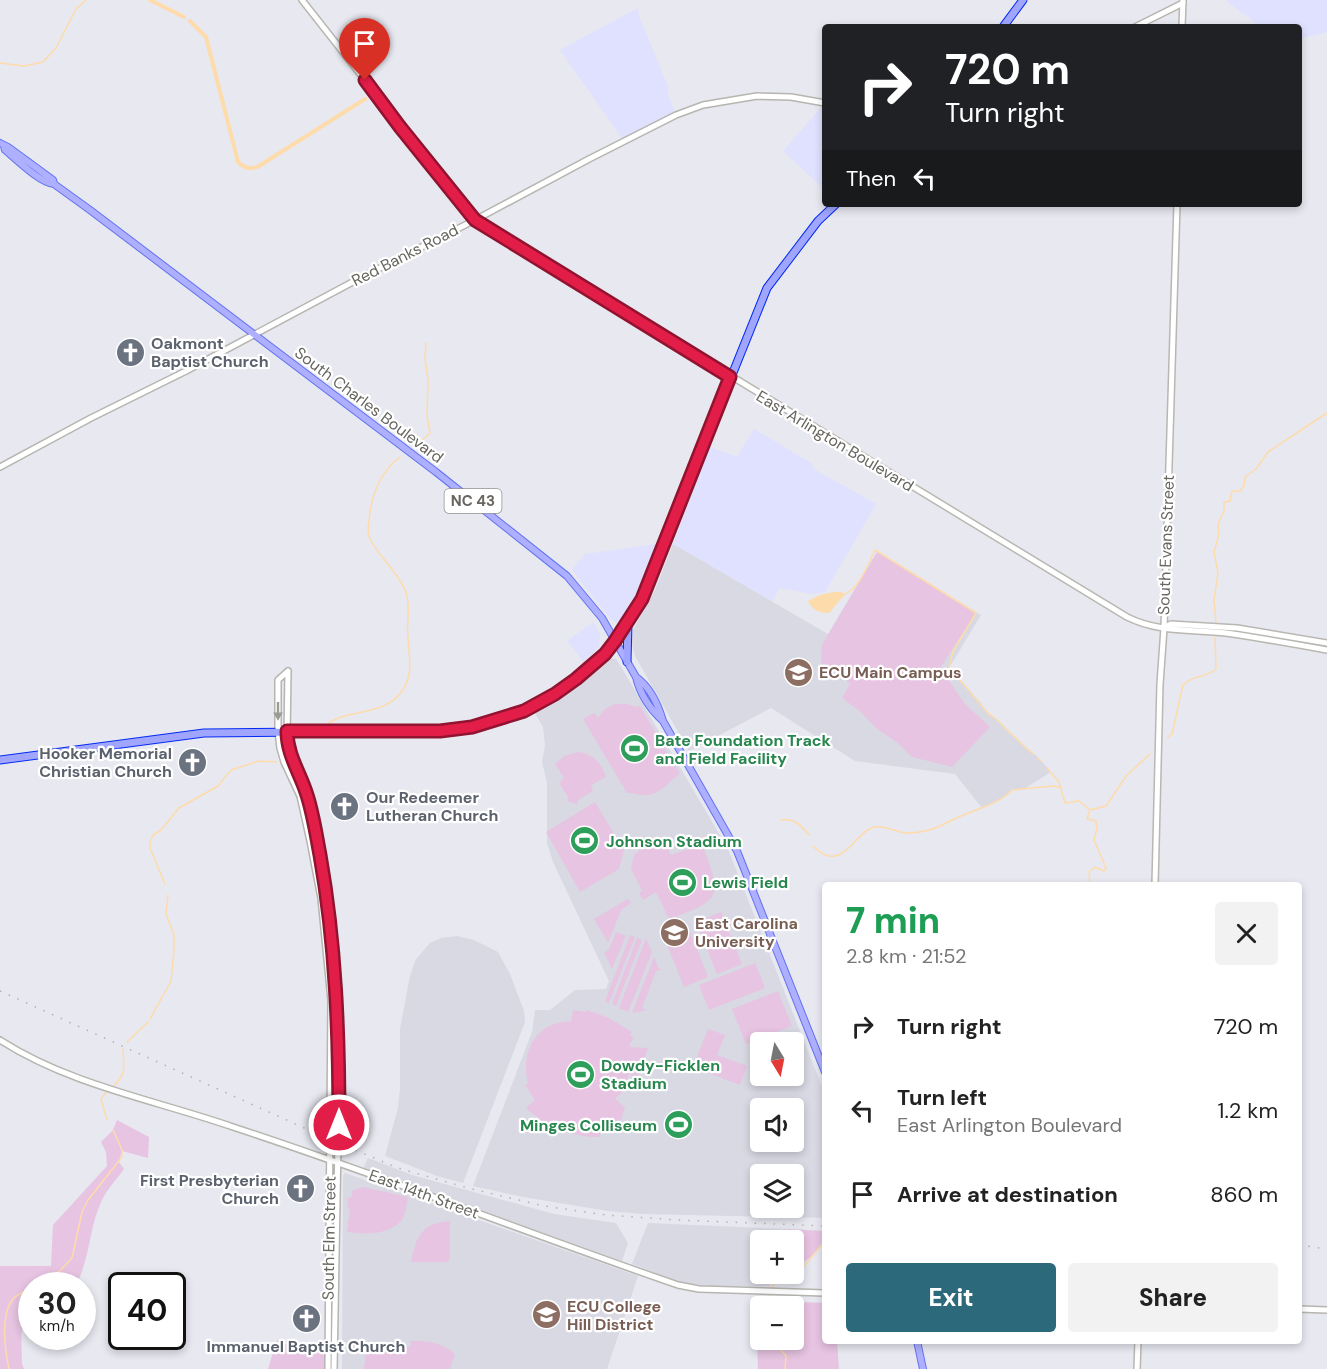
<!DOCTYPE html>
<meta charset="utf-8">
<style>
:root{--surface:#fff;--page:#f2f2f2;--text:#222;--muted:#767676;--accent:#2b697b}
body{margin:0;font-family:"DM Sans",sans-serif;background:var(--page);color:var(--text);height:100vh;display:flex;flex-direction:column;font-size:22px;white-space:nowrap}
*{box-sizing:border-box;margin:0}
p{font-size:20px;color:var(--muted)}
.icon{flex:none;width:33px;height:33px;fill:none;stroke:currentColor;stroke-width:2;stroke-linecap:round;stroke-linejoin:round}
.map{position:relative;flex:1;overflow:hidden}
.side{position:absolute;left:822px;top:882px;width:480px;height:462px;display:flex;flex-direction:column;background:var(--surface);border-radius:6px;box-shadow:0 3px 9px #0003}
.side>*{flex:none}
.banner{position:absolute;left:822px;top:24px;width:480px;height:183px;border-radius:6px;box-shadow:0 3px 9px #0003;background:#202124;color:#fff;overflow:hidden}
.needle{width:39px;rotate:170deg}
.fabs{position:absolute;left:750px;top:1032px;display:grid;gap:12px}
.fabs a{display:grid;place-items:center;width:54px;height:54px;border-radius:6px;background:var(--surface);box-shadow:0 3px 9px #0003;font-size:30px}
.speed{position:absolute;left:18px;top:1272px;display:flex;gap:12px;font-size:30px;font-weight:700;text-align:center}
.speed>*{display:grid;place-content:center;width:78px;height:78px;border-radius:50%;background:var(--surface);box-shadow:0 3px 9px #0003;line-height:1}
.speed small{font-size:15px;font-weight:400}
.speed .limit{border:3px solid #111;border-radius:9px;background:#fff;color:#111}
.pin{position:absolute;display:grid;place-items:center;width:51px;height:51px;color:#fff;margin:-62px -26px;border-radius:50% 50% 50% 0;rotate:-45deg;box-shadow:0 0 6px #0007}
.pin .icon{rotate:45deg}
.me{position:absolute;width:66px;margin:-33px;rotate:0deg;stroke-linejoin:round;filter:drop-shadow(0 0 4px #0008)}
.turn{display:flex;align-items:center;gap:21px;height:126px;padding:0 24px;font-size:27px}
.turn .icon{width:78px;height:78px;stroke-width:2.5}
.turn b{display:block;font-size:42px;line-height:51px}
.then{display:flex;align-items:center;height:57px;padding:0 24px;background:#0003;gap:12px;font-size:22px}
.round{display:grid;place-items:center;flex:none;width:63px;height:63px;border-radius:6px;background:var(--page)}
.summary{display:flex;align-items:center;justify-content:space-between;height:102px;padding:0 24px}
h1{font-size:36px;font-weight:800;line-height:45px;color:#1e9e55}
.action{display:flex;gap:12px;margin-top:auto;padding:12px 24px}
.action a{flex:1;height:69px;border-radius:6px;background:var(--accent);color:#fff;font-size:24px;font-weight:800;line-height:69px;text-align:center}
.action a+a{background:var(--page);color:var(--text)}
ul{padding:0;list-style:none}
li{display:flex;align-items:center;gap:18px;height:84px;padding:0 24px}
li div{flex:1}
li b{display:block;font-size:22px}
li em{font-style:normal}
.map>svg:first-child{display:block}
.commercial{fill:#dfe1fe}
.education{fill:#d8d9e3;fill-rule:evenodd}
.green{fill:#e7c4e2;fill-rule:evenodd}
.water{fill:#fedbaa}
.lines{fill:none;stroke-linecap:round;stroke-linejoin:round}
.stream{stroke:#fedbaa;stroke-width:1.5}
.canal{stroke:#fedbaa;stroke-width:4}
.tertiary-casing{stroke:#b6b5af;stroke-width:8}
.secondary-casing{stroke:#b9b7b1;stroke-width:8}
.primary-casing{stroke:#6073f0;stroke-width:8}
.trunk-casing{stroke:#032af4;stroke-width:9}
.tertiary{stroke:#fff;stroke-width:5}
.secondary{stroke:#fff;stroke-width:5}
.primary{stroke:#aeaffe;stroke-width:6}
.trunk{stroke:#a0a6fd;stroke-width:7}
.rail{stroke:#b3b2b1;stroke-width:1.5;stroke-dasharray:1.5 8;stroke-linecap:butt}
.oneway{fill:#9c9b96}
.route-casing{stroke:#92132f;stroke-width:15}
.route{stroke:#e11d48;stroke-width:10}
.labels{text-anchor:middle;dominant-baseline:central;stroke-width:4.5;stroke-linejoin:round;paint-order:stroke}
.shield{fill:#fff;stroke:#95938e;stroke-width:1.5}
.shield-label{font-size:15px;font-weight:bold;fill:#67655e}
.street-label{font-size:16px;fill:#67655e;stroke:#fff}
.worship-label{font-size:16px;font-weight:bold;fill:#5b616d;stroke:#fff;text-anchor:start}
.education-label{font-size:16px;font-weight:bold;fill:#785e54;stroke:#fff;text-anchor:start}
.leisure-label{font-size:16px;font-weight:bold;fill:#27864d;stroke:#fff;text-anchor:start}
</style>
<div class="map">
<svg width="1327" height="1369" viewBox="0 0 1327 1369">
<rect width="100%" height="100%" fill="#e7e8f0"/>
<path class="commercial" d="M 1225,0 L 1327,0 L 1327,32 L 1299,39 L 1299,27 L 1261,27 Z
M 638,8 L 639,16 L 669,89 L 667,93 L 676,115 L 624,141 L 560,50 Z
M 825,103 L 825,190 L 783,151 Z
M 754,429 L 811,463 L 814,469 L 876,504 L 825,592 L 812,594 L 780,588 L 772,601 L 673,544 L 710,447 L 737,457 Z
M 657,544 L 637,593 L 617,623 L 610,618 L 572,570 L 585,554 Z
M 593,622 L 600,633 L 599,645 L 598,648 L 584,662 L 567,641 Z"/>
<path class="education" d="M 673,544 L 828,634 L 877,552 L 981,615 L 949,668 L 981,703 L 986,712 L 997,719 L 1007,731 L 1039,758 L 1051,772 L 1024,789 L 1012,790 L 1008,795 L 982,808 L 955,774 L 855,761 L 771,708 L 689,751 L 635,656 L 631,640 L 633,630 L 655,590 Z
M 610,658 L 616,659 L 620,665 L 728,849 L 825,1094 L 825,1218 L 643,1214 L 608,1211 L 523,1197 L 473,1186 L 532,1032 L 535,1010 L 550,1010 L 575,990 L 606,989 L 609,981 L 553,862 L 547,843 L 547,783 L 542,762 L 545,746 L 543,727 L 533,710 L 540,711 L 562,698 ZM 760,1042 L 794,1042 L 794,1076 L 760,1076 ZM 760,1108 L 794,1108 L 794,1142 L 760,1142 ZM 760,1174 L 794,1174 L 794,1208 L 760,1208 Z
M 457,936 L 474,940 L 498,952 L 510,974 L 524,1011 L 525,1022 L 463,1183 L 437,1176 L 385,1156 L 398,1108 L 400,1089 L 400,1029 L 410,976 L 416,959 L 430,943 L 441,938 Z
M 368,1158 L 412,1175 L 554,1214 L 616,1223 L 628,1243 L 622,1261 L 363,1169 Z
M 345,1173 L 638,1276 L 607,1369 L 342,1369 L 343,1176 Z
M 648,1223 L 788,1229 L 788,1240 L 760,1240 L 760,1274 L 778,1274 L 769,1286 L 712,1286 L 692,1284 L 677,1281 L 632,1264 Z"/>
<path class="green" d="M 877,552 L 976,613 L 940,668 L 965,704 L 990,727 L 952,767 L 912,757 L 899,744 L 876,728 L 861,712 L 842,698 L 850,684 L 836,671 L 821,664 L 822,645 Z
M 615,704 L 627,704 L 637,707 L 640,706 L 680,774 C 669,781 661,794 647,795 C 640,796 633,793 627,793 L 583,719 L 594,713 L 598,718 L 605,709 Z
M 578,752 C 593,754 601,762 606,777 L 591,785 L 593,791 L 578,800 L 577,804 L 567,801 L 568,797 L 559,783 L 564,778 L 555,764 L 564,756 Z
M 595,802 L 624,850 L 619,869 L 580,892 L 546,832 Z
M 669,838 L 668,845 L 670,855 L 702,845 C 722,896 723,900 669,919 L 656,892 L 643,900 L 639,893 L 642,891 L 631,869 L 634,855 L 642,848 L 640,844 Z
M 628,899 L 631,903 L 621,910 L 608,943 L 594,919 Z
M 721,912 L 742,964 L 717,974 L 696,922 Z
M 688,926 L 708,977 L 684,987 L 663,935 Z
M 616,932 L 626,936 L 612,969 L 604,953 L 609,949 Z
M 630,935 L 635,937 L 609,1003 L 605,1001 Z
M 637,938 L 642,940 L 616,1006 L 612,1004 Z
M 646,938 L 652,952 L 628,1012 L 619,1008 Z
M 654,957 L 660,971 L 656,971 L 642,1008 L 645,1009 L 644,1011 L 632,1013 Z
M 755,963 L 765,988 L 709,1010 L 699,985 Z
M 778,991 L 792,1026 L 746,1044 L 732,1009 Z
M 573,1010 L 586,1012 L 587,1010 L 609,1018 L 632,1032 L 630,1035 L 634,1038 L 629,1045 L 631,1047 L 648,1048 L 637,1078 L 629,1074 L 622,1093 L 615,1098 L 625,1108 L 621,1120 L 600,1126 L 600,1137 C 575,1138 545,1126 526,1108 L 535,1100 L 525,1085 L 528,1084 C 520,1051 536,1022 571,1021 Z
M 708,1029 L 725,1035 L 717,1055 L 747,1066 L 740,1085 L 693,1067 Z
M 117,1120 L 149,1137 L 148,1158 L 122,1151 L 119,1162 L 124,1169 C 117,1179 107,1189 102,1200 C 89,1227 90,1259 76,1285 L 32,1286 L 31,1308 C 18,1318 22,1349 22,1364 L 24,1369 L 0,1369 L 0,1266 L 51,1266 L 53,1225 L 107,1166 L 106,1152 L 101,1142 L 113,1130 Z
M 363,1187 L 408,1197 C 407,1203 406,1210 404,1216 C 395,1235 365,1235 347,1232 L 350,1209 L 348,1206 L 348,1198 L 352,1196 L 352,1191 Z
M 450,1221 L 450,1259 L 447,1262 L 411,1262 C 416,1236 422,1223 450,1221 Z
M 788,1229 L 825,1231 C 825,1246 808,1262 794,1267 L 794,1240 L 788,1240 Z
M 755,1300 L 825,1303 L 825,1341 L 837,1341 L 839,1369 L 758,1369 ZM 760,1306 L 794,1306 L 794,1340 L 760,1340 Z
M 277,1340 L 295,1348 L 325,1350 L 325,1369 L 268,1369 Z
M 401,1341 L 403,1347 L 411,1346 L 410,1341 C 426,1340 443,1343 455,1354 L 450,1369 L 364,1369 L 366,1353 C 378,1344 387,1342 401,1341 Z"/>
<path class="water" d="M 834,592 L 841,592 L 845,594 L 829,613 C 820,613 812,610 808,601 L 820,595 Z"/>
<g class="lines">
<path class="stream" d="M 0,63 L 24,66 L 43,62 L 56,48 L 76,9 L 86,0
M 416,446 L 430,433 L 427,416 L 428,380 L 425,358 L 426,343
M 843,595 C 860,589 867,566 875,550 L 976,613 L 953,651 L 949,668 C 961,681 974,696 985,710 C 988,714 992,716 996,719 C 1008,730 1020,743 1033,754
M 1216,623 L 1214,600 L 1218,573 L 1214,552 L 1219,534 L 1218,524 L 1224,511 L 1224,502 L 1230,501 L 1232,491 L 1240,491 L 1244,486 L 1245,477 L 1256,469 L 1268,452 L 1327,413
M 322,729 C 343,706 383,719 402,691 C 414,674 409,657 408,638 C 406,622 411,608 406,592 C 398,572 380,558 370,539 C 367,534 368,527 369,521 C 371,496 379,473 400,457
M 1168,737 L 1172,734 L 1183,685 C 1192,675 1206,678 1216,669 L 1215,637
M 1038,758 L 1041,761
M 1047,768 L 1059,782 L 1065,803 L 1079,801 L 1090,810
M 781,820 C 794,818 801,825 809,835
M 813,846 C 842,876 854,832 874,827 C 885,825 895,832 906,833 C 913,833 922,832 929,830 C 940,827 949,821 959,817 C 976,809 999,804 1012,790 L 1053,786 L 1061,788
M 165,884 L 150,848 L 150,842 L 153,835 L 161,830 L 179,808 L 218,786 L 231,770 L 259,761 L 276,762
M 1074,885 L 1077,882 L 1083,885
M 1090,885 L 1089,872 L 1095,867 L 1104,871 L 1106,868 L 1094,840 L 1097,828 L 1096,821 L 1087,819 L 1090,810 L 1106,806 L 1127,775 L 1150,754
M 150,1019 L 171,981 L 174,950 L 174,935 L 166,914 L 168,895
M 127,1042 L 148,1022
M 111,1088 C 127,1075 124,1069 123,1049
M 107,1091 L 101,1099 L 107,1120
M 794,1270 L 803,1267 L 825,1241
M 36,1286 L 55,1276 L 72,1258 L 82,1212 L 88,1200 L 122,1157 L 122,1150 L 113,1130
M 771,1290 L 774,1283 L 782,1274
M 763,1306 L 770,1294
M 773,1340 L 786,1356 L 785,1369
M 9,1369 C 5,1349 0,1318 12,1300 C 17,1294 25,1291 32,1288"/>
<path class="canal" d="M 150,0 L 184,17
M 190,21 L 206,37 L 238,162 C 244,168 251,170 259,166 L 365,99"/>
<defs>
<path id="tertiary" d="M 1135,27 L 1183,3
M 0,467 L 91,418 L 186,371 L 362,277 L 475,220 L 589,159 L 676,115 L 703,105 L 757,96 L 791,97 L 825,103
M 288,671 L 278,680 L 278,731 L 280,748 L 284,762 L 300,796 L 310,841 L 321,898 L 331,1000 L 328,1369
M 288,671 L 287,738 L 290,755 L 304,786 L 311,810 L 328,897 L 338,1000 L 338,1143 L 334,1369
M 0,1040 C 70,1085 155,1100 233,1127 C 383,1176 530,1234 678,1285 L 699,1289 L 825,1293
M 1299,1309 L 1327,1310"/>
<path id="secondary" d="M 302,0 L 475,220 L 1127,617 C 1159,633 1192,629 1226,633 C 1260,638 1294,644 1327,650
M 1182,27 L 1183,0
M 1164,628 L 1171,624 L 1237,628 L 1327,643
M 1155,885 L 1160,684 L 1164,628 L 1177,204
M 1137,1369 L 1138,1341"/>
<path id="primary" d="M 0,143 L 8,147 L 53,180 L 54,184
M 4,146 L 5,150 C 17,160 40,183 54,184 L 90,210 L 436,472 L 567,576 L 602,618 L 636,677 C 640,694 650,709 663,721
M 636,677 C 650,687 658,704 663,721 L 737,851 L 825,1072
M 917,1341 L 923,1369"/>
<path id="trunk" d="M 1003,27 L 1023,0
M 627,662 L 628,622
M 0,760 L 204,733 L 425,731 C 524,729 594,684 642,599 L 767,288 L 818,221 L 836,204"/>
</defs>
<use href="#tertiary" class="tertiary-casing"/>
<use href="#secondary" class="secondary-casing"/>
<use href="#primary" class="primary-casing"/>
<use href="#trunk" class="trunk-casing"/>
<use href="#tertiary" class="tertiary"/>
<use href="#secondary" class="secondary"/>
<use href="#primary" class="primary"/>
<use href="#trunk" class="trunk"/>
<path class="rail" d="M 0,991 L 331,1140 L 398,1168 L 468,1188 L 544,1206 L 606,1215 L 678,1220 L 825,1226
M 1299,1245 L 1327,1249"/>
</g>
<defs><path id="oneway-solid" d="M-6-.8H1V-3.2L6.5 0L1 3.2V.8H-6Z" transform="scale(1.5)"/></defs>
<use class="oneway" href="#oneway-solid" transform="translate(278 711) rotate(90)"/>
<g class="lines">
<defs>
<path id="route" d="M 339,1125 C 339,1034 336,945 320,855 C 316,834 313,812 306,792 C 299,771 287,754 287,731 L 440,731 L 472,727 L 524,711 L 555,694 L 576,679 L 605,654 L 615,641 L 642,599 L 730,377 L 475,220 L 400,127 L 365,80"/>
</defs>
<use href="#route" class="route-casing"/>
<use href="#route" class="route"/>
</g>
<defs>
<symbol id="church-disc" viewBox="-11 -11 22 22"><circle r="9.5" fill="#6b7280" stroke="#fff"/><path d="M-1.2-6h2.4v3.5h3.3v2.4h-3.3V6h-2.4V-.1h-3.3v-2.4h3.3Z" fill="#fff"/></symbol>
<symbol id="university-disc" viewBox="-11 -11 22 22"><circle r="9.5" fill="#8d6e63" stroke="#fff"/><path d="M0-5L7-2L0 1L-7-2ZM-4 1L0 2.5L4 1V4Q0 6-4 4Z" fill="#fff"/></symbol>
<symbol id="stadium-disc" viewBox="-11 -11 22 22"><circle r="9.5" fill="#2e9e5b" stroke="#fff"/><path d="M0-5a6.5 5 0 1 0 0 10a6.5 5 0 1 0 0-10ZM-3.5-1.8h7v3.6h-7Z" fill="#fff"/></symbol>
</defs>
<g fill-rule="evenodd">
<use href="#church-disc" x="114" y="336" width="33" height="33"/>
<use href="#university-disc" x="782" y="656" width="33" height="33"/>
<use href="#stadium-disc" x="618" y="732" width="33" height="33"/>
<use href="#church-disc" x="176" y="746" width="33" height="33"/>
<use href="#church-disc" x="328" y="790" width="33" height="33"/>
<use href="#stadium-disc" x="568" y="824" width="33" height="33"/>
<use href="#stadium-disc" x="666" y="866" width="33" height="33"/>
<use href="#university-disc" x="658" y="916" width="33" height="33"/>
<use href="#stadium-disc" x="564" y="1058" width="33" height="33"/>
<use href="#stadium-disc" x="662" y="1108" width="33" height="33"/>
<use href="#church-disc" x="284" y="1172" width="33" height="33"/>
<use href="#university-disc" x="530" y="1298" width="33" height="33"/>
<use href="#church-disc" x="290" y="1302" width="33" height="33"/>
</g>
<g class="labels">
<rect class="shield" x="444.5" y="489" width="57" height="24" rx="4.5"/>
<g class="shield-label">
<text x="473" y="501">NC 43</text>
</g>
<g class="street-label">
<text transform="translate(405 255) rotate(-27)">Red Banks Road</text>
<text transform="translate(369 405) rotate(37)">South Charles Boulevard</text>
<text transform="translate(835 441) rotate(31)">East Arlington Boulevard</text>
<text transform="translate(1166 545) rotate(-88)">South Evans Street</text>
<text transform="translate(424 1194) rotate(20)">East 14th Street</text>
<text transform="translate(329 1238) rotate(-89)">South Elm Street</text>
</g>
<g class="worship-label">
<text x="151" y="343">Oakmont<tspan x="151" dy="18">Baptist Church</tspan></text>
<text x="172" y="753" text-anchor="end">Hooker Memorial<tspan x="172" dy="18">Christian Church</tspan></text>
<text x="366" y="797">Our Redeemer<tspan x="366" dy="18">Lutheran Church</tspan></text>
<text x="279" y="1180" text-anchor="end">First Presbyterian<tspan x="279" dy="18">Church</tspan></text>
<text x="306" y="1346" text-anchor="middle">Immanuel Baptist Church</text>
</g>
<g class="education-label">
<text x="819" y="672">ECU Main Campus</text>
<text x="695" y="923">East Carolina<tspan x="695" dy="18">University</tspan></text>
<text x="567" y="1306">ECU College<tspan x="567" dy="18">Hill District</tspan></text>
</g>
<g class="leisure-label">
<text x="655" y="740">Bate Foundation Track<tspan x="655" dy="18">and Field Facility</tspan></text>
<text x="606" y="841">Johnson Stadium</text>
<text x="703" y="882">Lewis Field</text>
<text x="601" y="1065">Dowdy-Ficklen<tspan x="601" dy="18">Stadium</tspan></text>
<text x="657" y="1125" text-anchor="end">Minges Colliseum</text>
</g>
</g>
</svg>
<div class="fabs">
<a><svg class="needle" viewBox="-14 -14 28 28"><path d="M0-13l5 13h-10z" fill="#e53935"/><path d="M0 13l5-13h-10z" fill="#767676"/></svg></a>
<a><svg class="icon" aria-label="sound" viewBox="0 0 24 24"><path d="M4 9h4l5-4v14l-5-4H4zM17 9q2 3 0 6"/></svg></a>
<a><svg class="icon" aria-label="layers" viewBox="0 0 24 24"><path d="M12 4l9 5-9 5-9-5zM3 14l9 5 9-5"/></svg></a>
<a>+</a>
<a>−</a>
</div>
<div class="speed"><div>30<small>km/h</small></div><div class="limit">40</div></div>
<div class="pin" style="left:365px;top:80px;background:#d93025"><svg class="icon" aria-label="arrive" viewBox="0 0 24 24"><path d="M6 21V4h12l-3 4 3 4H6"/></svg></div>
<svg class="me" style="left:339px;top:1125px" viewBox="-20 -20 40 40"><circle r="17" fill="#e11d48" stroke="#fff" stroke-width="3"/><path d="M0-11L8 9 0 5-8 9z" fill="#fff"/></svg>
<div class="banner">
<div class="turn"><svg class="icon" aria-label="right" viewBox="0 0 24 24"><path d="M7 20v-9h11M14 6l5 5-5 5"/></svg><div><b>720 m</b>Turn right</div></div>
<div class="then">Then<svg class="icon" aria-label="left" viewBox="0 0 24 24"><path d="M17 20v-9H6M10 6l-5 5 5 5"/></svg></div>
</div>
<section class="side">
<div class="summary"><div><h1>7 min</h1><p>2.8 km · 21:52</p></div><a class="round"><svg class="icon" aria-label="close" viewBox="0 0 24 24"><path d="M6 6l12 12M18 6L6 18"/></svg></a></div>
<ul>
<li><svg class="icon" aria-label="right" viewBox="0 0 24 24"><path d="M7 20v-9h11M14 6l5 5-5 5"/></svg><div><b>Turn right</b></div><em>720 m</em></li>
<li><svg class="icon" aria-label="left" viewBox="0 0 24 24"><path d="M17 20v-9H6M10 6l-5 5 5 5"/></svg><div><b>Turn left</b><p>East Arlington Boulevard</p></div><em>1.2 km</em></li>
<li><svg class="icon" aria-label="arrive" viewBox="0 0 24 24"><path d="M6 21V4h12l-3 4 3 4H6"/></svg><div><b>Arrive at destination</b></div><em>860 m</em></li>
</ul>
<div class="action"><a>Exit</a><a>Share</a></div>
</section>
</div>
